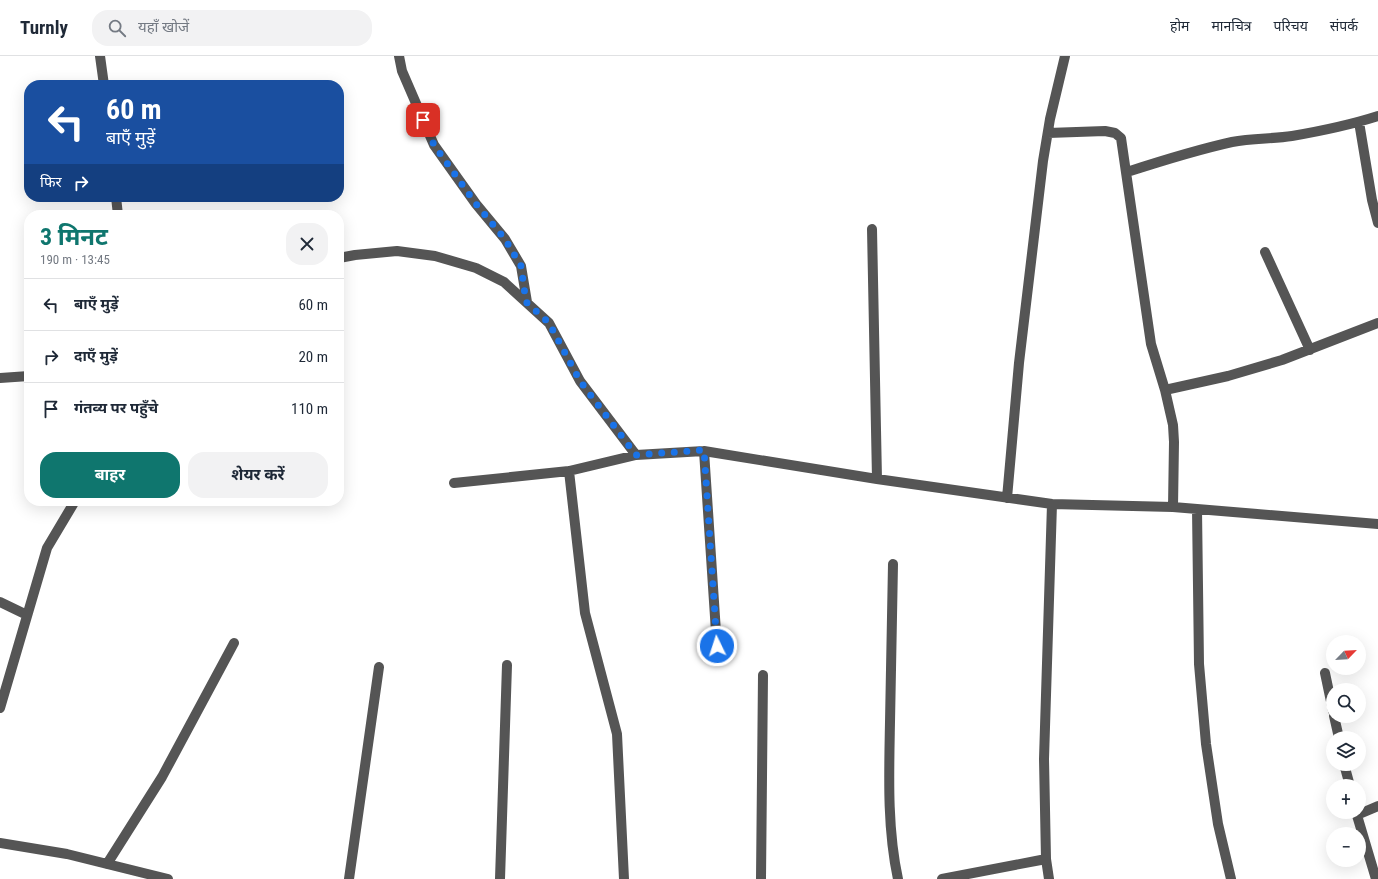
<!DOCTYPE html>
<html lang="hi">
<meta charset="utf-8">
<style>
:root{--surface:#fff;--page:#f2f2f3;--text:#1f2937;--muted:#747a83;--line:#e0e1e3;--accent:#0f766e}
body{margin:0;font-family:"Roboto Condensed","Noto Sans Devanagari",sans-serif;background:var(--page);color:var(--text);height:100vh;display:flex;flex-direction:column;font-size:15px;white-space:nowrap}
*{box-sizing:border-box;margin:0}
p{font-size:13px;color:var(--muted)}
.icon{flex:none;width:22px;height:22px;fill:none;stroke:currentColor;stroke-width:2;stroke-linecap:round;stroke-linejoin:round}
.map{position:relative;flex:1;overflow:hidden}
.panel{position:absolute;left:24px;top:154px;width:320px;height:296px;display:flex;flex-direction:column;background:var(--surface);border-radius:16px;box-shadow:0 4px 16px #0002}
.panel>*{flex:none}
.top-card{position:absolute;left:24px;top:24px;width:320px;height:122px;border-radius:16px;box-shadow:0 4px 16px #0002;background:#1a4fa0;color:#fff;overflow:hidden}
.needle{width:26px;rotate:65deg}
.tools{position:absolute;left:1326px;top:579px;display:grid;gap:8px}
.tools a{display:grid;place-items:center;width:40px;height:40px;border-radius:50%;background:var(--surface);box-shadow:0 4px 16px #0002;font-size:20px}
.pin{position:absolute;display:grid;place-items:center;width:34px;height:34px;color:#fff;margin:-17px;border-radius:8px;box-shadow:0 2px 6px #0006}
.me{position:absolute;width:44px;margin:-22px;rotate:356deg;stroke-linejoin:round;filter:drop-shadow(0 0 3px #0008)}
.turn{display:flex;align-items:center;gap:14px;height:84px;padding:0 16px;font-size:18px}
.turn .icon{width:52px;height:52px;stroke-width:2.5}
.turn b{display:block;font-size:28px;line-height:34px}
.then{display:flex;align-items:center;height:38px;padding:0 16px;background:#0003;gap:8px;font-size:15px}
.round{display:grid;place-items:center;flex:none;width:42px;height:42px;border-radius:16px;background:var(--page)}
.overview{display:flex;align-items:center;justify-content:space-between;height:68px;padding:0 16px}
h1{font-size:24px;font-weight:700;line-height:30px;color:var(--accent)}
.primary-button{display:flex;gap:8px;margin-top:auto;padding:8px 16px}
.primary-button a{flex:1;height:46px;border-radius:16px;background:var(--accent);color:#fff;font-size:16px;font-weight:700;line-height:46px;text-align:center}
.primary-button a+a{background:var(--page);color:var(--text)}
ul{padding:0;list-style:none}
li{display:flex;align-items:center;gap:12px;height:52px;padding:0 16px;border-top:1px solid var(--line)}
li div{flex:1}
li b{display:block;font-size:15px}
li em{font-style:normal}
header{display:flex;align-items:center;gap:24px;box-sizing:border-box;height:56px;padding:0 20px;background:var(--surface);border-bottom:1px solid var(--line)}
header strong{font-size:19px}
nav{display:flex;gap:22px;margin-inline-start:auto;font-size:14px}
.search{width:280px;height:36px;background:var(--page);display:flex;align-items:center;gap:10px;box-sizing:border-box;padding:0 14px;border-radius:16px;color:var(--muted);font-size:15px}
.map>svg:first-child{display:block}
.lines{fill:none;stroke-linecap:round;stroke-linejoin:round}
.minor{stroke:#555;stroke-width:10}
.route{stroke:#1a73e8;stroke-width:7;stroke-dasharray:0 12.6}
</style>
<header>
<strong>Turnly</strong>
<div class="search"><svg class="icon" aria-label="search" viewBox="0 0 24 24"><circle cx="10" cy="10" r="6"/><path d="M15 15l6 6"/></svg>यहाँ खोजें</div>
<nav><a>होम</a><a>मानचित्र</a><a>परिचय</a><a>संपर्क</a></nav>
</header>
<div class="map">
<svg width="1378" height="823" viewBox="0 0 1378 823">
<rect width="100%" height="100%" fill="#fff"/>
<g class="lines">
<path class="minor" d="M 100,0 L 104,29
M 399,0 L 402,15 L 434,89 L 476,148 L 505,183 L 521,210 L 527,246
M 1359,66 L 1372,144 L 1378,167
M 1048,77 L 1105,75 L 1115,77 L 1121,82 L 1151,288 L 1165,334 L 1173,369 L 1174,386 L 1173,451
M 1127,116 C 1161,105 1196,94 1232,86 C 1252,82 1272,83 1292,80 C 1321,75 1350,69 1378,60
M 116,141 L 118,159
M 872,173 L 877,423
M 1265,196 L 1310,294
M 339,202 L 355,199 L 397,195 L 435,200 L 476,212 L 504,226 L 549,267 L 580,325 L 636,399
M 0,322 L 29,320
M 1165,334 L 1228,320 L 1282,304 L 1378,267
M 704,395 L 717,591
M 569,415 L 585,557 L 617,678 L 624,823
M 454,427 L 569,415 L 636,399 L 704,395 L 877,423 L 1052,448 L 1173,451 L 1378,468
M 1007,442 L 1019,307 L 1043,105 L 1050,63 L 1065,0
M 1197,453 L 1199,608 L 1206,688 L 1218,768 L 1231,823
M 893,508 C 892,561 891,613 890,666 C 889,718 887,772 898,823
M 0,546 L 27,559
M 1325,617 L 1333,655
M 0,652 L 47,492 L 75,445
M 1334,660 L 1339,682
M 1344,708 L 1350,730
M 1356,756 L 1376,823
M 1357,759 L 1378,750
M 0,787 L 67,798 L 168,823
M 107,808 L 162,721 L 234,587
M 349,823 L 379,611
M 500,823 L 507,609
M 761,823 L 763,619
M 942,823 L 1046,803
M 1049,823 L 1046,803 L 1044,703 L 1052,448"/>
</g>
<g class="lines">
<path class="route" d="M 423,64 L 434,89 L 476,148 L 505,183 L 521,210 L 526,246 L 549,267 L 580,325 L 636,399 L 704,394 L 717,590"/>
</g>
</svg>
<div class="tools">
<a><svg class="needle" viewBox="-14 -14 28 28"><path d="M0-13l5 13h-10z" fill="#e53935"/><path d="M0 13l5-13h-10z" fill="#747a83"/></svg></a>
<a><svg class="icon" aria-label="search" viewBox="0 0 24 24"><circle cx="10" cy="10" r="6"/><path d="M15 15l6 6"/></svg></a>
<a><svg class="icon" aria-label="layers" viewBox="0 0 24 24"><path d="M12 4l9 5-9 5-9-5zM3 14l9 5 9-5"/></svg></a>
<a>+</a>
<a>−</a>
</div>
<div class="pin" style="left:423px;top:64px;background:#d93025"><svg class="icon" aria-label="arrive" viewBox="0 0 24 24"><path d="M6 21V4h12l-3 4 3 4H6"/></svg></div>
<svg class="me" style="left:717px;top:590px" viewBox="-20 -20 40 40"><circle r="17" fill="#1a73e8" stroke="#fff" stroke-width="3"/><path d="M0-11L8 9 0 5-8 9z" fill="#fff"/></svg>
<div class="top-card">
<div class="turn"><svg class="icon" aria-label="left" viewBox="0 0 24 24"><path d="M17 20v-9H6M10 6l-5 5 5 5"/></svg><div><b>60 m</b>बाएँ मुड़ें</div></div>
<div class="then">फिर<svg class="icon" aria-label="right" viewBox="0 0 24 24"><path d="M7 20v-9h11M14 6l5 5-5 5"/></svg></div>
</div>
<section class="panel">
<div class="overview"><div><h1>3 मिनट</h1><p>190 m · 13:45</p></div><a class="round"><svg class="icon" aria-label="close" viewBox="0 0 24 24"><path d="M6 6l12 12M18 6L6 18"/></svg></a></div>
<ul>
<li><svg class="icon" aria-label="left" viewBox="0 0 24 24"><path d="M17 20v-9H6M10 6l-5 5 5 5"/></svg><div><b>बाएँ मुड़ें</b></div><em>60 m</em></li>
<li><svg class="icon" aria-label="right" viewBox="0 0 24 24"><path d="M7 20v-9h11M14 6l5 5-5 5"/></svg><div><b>दाएँ मुड़ें</b></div><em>20 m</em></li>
<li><svg class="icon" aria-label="arrive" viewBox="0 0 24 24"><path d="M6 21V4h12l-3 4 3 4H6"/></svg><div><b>गंतव्य पर पहुँचे</b></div><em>110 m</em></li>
</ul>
<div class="primary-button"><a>बाहर</a><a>शेयर करें</a></div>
</section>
</div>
